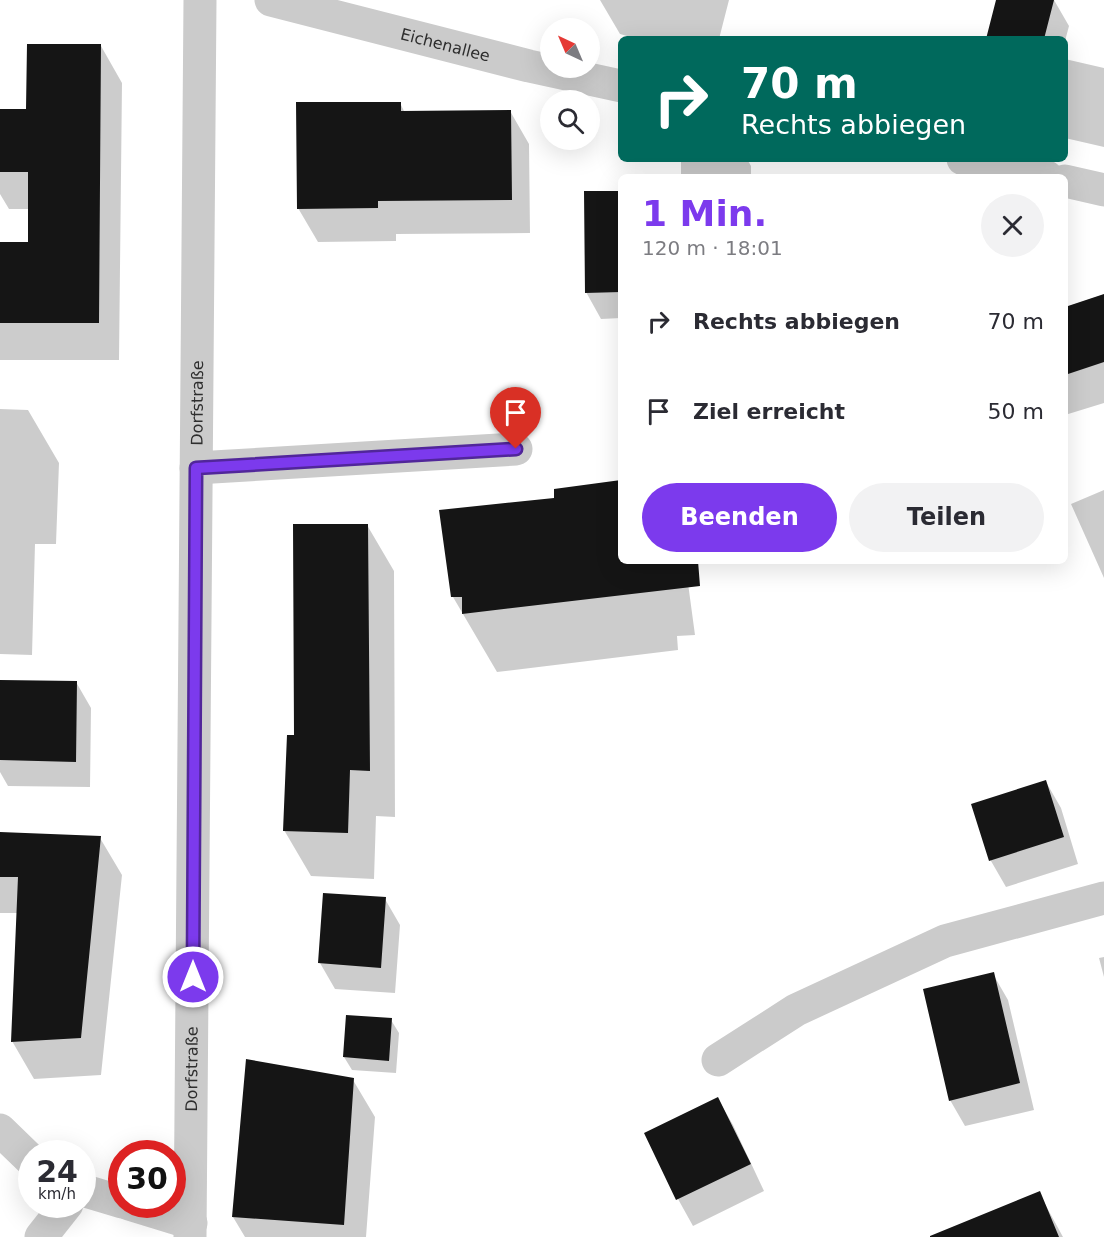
<!DOCTYPE html>
<html lang="de">
<meta charset="utf-8">
<style>
:root{--surface:#fff;--page:#f2f2f3;--text:#2b2b33;--muted:#7c7c81;--accent:#7c3aed}
body{margin:0;font-family:"DejaVu Sans",sans-serif;background:var(--page);color:var(--text);height:100vh;display:flex;flex-direction:column;font-size:22px;white-space:nowrap}
*{box-sizing:border-box;margin:0}
p{font-size:20px;color:var(--muted)}
.icon{flex:none;width:33px;height:33px;fill:none;stroke:currentColor;stroke-width:2;stroke-linecap:round;stroke-linejoin:round}
.map{position:relative;flex:1;overflow:hidden}
.details{position:absolute;left:618px;top:174px;width:450px;height:390px;display:flex;flex-direction:column;background:var(--surface);border-radius:9px;box-shadow:0 6px 24px #0002}
.details>*{flex:none}
.guide{position:absolute;left:618px;top:36px;width:450px;height:126px;border-radius:9px;box-shadow:0 6px 24px #0002;background:#00695c;color:#fff;overflow:hidden}
.needle{width:39px;rotate:316deg}
.controls{position:absolute;left:540px;top:18px;display:grid;gap:12px}
.controls a{display:grid;place-items:center;width:60px;height:60px;border-radius:50%;background:var(--surface);box-shadow:0 6px 24px #0002;font-size:30px}
.speed{position:absolute;left:18px;top:1140px;display:flex;gap:12px;font-size:30px;font-weight:700;text-align:center}
.speed>*{display:grid;place-content:center;width:78px;height:78px;border-radius:50%;background:var(--surface);box-shadow:0 6px 24px #0002;line-height:1}
.speed small{font-size:15px;font-weight:400}
.speed .limit{border:9px solid #d22;background:#fff;color:#111}
.pin{position:absolute;display:grid;place-items:center;width:51px;height:51px;color:#fff;margin:-62px -26px;border-radius:50% 50% 50% 0;rotate:-45deg;box-shadow:0 0 6px #0007}
.pin .icon{rotate:45deg}
.me{position:absolute;width:66px;margin:-33px;rotate:0deg;stroke-linejoin:round;filter:drop-shadow(0 0 4px #0008)}
.turn{display:flex;align-items:center;gap:21px;height:126px;padding:0 24px;font-size:27px}
.turn .icon{width:78px;height:78px;stroke-width:2.5}
.turn b{display:block;font-size:42px;line-height:51px}
.round{display:grid;place-items:center;flex:none;width:63px;height:63px;border-radius:32px;background:var(--page)}
.overview{display:flex;align-items:center;justify-content:space-between;height:102px;padding:0 24px}
h1{font-size:36px;font-weight:700;line-height:45px;color:var(--accent)}
.button{display:flex;gap:12px;margin-top:auto;padding:12px 24px}
.button a{flex:1;height:69px;border-radius:36px;background:var(--accent);color:#fff;font-size:24px;font-weight:700;line-height:69px;text-align:center}
.button a+a{background:var(--page);color:var(--text)}
ul{padding:0;list-style:none}
li{display:flex;align-items:center;gap:18px;height:90px;padding:0 24px}
li div{flex:1}
li b{display:block;font-size:22px}
li em{font-style:normal}
.map>svg:first-child{display:block}
.shadow{fill:#0003}
.building{fill:#151515}
.lines{fill:none;stroke-linecap:round;stroke-linejoin:round}
.minor{stroke:#cbcbcb;stroke-width:33}
.route-casing{stroke:#51269a;stroke-width:15}
.route{stroke:#7c3aed;stroke-width:10}
.labels{text-anchor:middle;dominant-baseline:central;stroke-width:6;stroke-linejoin:round;paint-order:stroke}
.street-label{font-size:16px;fill:#2e2e2e;stroke:#fff}
</style>
<div class="map">
<svg width="1104" height="1237" viewBox="0 0 1104 1237">
<rect width="100%" height="100%" fill="#fff"/>
<path class="shadow" d="M 600,0 L 729,0 L 719,39 L 638,39 L 620,34 Z
M 998,0 L 1054,0 L 1069,26 L 1065,41 L 1065,39 L 988,39 Z
M 101,46 L 122,83 L 119,360 L 0,360 L 0,244 L 30,244 L 30,209 L 9,209 L 0,194 L 0,110 L 28,110 Z
M 1065,59 L 1104,68 L 1104,147 L 1065,138 Z
M 400,103 L 405,113 L 510,111 L 529,144 L 530,233 L 396,234 L 396,241 L 318,242 L 298,208 Z
M 681,159 L 747,159 L 751,166 L 751,177 L 681,177 Z
M 621,193 L 621,318 L 601,319 L 586,292 Z
M 1104,296 L 1104,403 L 1065,415 L 1065,308 Z
M 0,409 L 28,410 L 59,463 L 56,544 L 35,544 L 32,655 L 0,654 Z
M 621,481 L 621,561 L 685,561 L 695,635 L 677,636 L 678,650 L 497,672 L 453,597 L 556,499 Z
M 1104,490 L 1104,578 L 1071,504 Z
M 367,525 L 394,571 L 395,817 L 376,816 L 374,879 L 311,876 L 284,830 L 296,737 Z
M 0,681 L 76,682 L 91,708 L 90,787 L 8,786 L 0,772 Z
M 1046,782 L 1061,808 L 1078,864 L 1006,887 L 991,861 L 973,805 Z
M 0,833 L 100,838 L 122,875 L 101,1075 L 34,1079 L 12,1041 L 18,913 L 0,913 Z
M 385,899 L 400,925 L 395,993 L 335,989 L 320,963 Z
M 1104,957 L 1104,977 L 1099,958 Z
M 993,974 L 1008,1000 L 1034,1110 L 965,1126 L 950,1100 Z
M 391,1020 L 399,1033 L 396,1073 L 352,1070 L 344,1057 Z
M 353,1080 L 375,1117 L 366,1237 L 245,1237 L 233,1217 Z
M 718,1099 L 733,1125 L 764,1191 L 693,1226 L 678,1199 L 646,1134 Z
M 1039,1193 L 1063,1237 L 954,1237 Z"/>
<path class="building" d="M 996,0 L 1054,0 L 1044,39 L 986,39 Z
M 27,44 L 101,44 L 99,323 L 0,323 L 0,242 L 28,242 L 28,172 L 0,172 L 0,109 L 26,109 Z
M 296,102 L 401,102 L 401,111 L 511,110 L 512,200 L 378,201 L 378,208 L 297,209 Z
M 584,191 L 621,191 L 621,292 L 585,293 Z
M 1104,294 L 1104,362 L 1065,375 L 1065,307 Z
M 621,480 L 621,561 L 698,561 L 700,586 L 462,614 L 462,597 L 451,597 L 439,510 L 554,498 L 554,489 Z
M 293,524 L 368,524 L 370,771 L 350,770 L 348,833 L 283,831 L 287,735 L 294,735 Z
M 0,680 L 77,681 L 76,762 L 0,760 Z
M 1046,780 L 1064,837 L 989,861 L 971,804 Z
M 0,832 L 101,836 L 81,1038 L 11,1042 L 18,877 L 0,877 Z
M 323,893 L 386,897 L 381,968 L 318,963 Z
M 994,972 L 1020,1083 L 949,1101 L 923,989 Z
M 346,1015 L 392,1018 L 389,1061 L 343,1057 Z
M 246,1059 L 354,1078 L 344,1225 L 232,1217 Z
M 718,1097 L 751,1164 L 676,1200 L 644,1133 Z
M 1040,1191 L 1059,1237 L 930,1237 L 930,1236 Z"/>
<g class="lines">
<g class="minor">
<path id="s1" d="M 271,0 L 529,66 L 621,86"/>
<path d="M 963,159 L 1047,177"/>
<path d="M 1065,181 L 1104,190"/>
<path d="M 196,468 L 516,449"/>
<path d="M 718,1060 L 796,1010 L 945,941 L 1104,898"/>
<path d="M 0,1130 L 32,1161"/>
<path d="M 82,1190 L 122,1202"/>
<path d="M 129,1204 L 191,1223"/>
<path d="M 41,1237 L 67,1204"/>
<path id="s2" d="M 190,1237 L 200,0"/>
</g>
</g>
<g class="lines">
<defs>
<path id="route" d="M 193,977 L 196,468 L 516,449"/>
</defs>
<use href="#route" class="route-casing"/>
<use href="#route" class="route"/>
</g>
<g class="labels">
<g class="street-label">
<text stroke="none"><textPath href="#s1" startOffset="180">Eichenallee</textPath></text>
<text stroke="none"><textPath href="#s2" startOffset="834">Dorfstraße</textPath></text>
<text stroke="none"><textPath href="#s2" startOffset="168">Dorfstraße</textPath></text>
</g>
</g>
</svg>
<div class="controls">
<a><svg class="needle" viewBox="-14 -14 28 28"><path d="M0-13l5 13h-10z" fill="#e53935"/><path d="M0 13l5-13h-10z" fill="#7c7c81"/></svg></a>
<a><svg class="icon" aria-label="search" viewBox="0 0 24 24"><circle cx="10" cy="10" r="6"/><path d="M15 15l6 6"/></svg></a>
</div>
<div class="speed"><div>24<small>km/h</small></div><div class="limit">30</div></div>
<div class="pin" style="left:516px;top:449px;background:#d93025"><svg class="icon" aria-label="arrive" viewBox="0 0 24 24"><path d="M6 21V4h12l-3 4 3 4H6"/></svg></div>
<svg class="me" style="left:193px;top:977px" viewBox="-20 -20 40 40"><circle r="17" fill="#7c3aed" stroke="#fff" stroke-width="3"/><path d="M0-11L8 9 0 5-8 9z" fill="#fff"/></svg>
<div class="guide">
<div class="turn"><svg class="icon" aria-label="right" viewBox="0 0 24 24"><path d="M7 20v-9h11M14 6l5 5-5 5"/></svg><div><b>70 m</b>Rechts abbiegen</div></div>
</div>
<section class="details">
<div class="overview"><div><h1>1 Min.</h1><p>120 m · 18:01</p></div><a class="round"><svg class="icon" aria-label="close" viewBox="0 0 24 24"><path d="M6 6l12 12M18 6L6 18"/></svg></a></div>
<ul>
<li><svg class="icon" aria-label="right" viewBox="0 0 24 24"><path d="M7 20v-9h11M14 6l5 5-5 5"/></svg><div><b>Rechts abbiegen</b></div><em>70 m</em></li>
<li><svg class="icon" aria-label="arrive" viewBox="0 0 24 24"><path d="M6 21V4h12l-3 4 3 4H6"/></svg><div><b>Ziel erreicht</b></div><em>50 m</em></li>
</ul>
<div class="button"><a>Beenden</a><a>Teilen</a></div>
</section>
</div>
